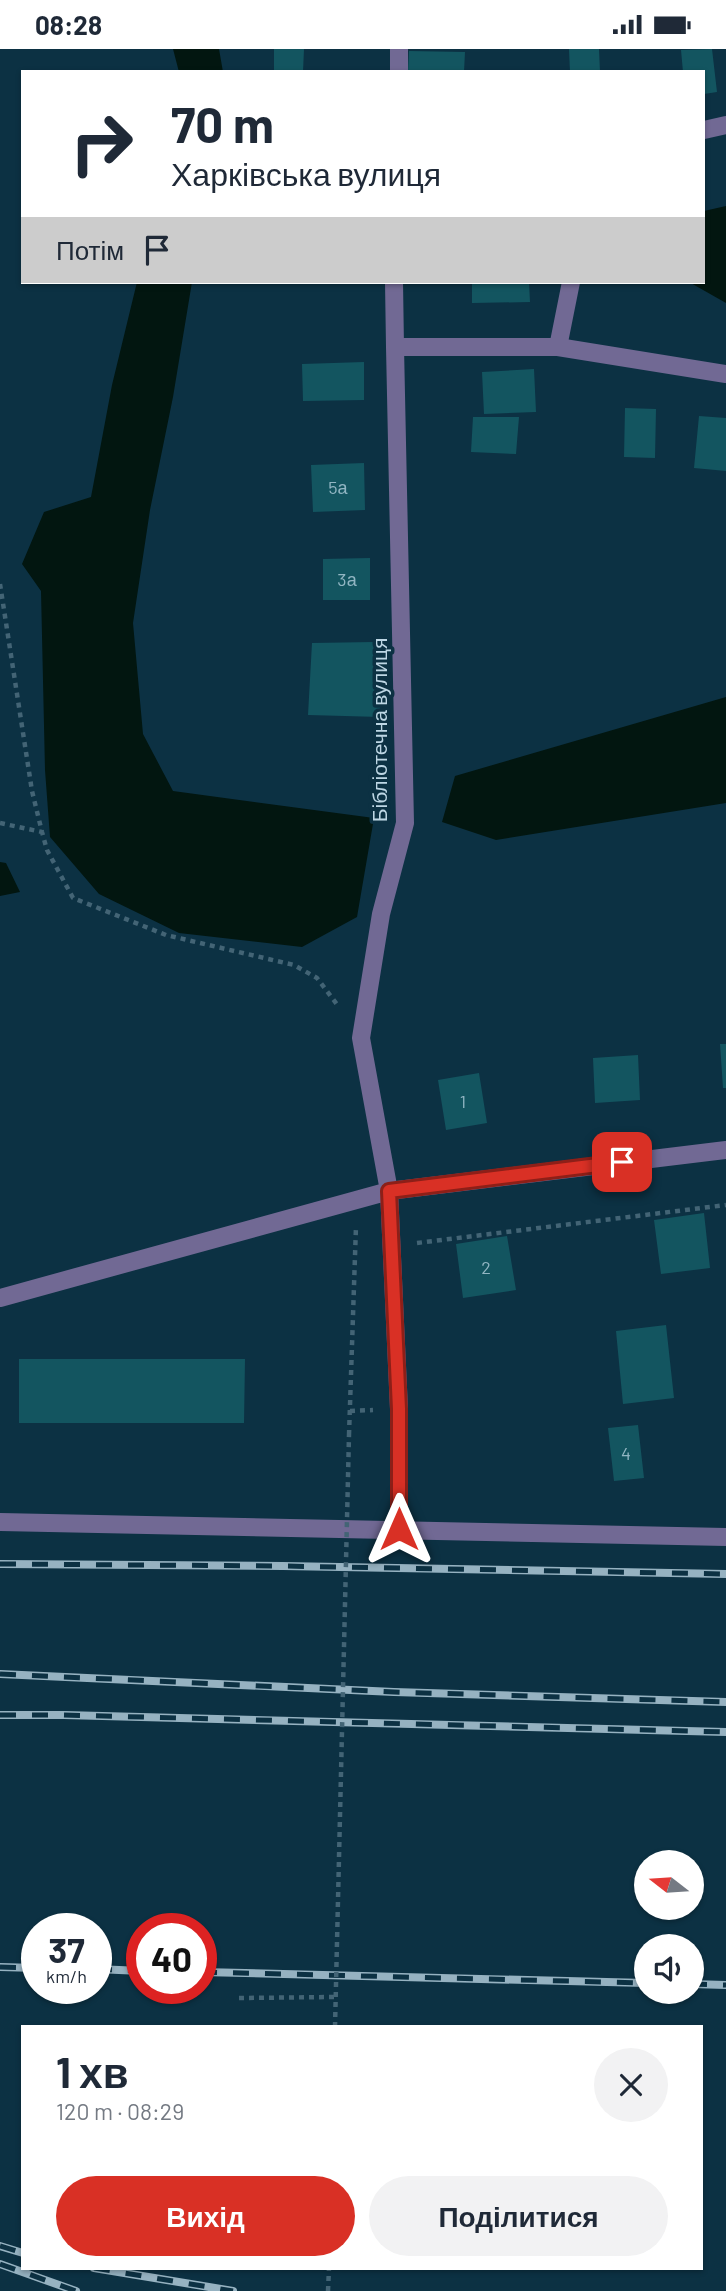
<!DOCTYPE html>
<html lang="uk">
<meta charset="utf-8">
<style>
:root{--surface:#fff;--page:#f2f2f3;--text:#1f2937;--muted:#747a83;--accent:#d93025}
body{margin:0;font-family:Barlow,sans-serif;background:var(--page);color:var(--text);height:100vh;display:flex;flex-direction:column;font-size:26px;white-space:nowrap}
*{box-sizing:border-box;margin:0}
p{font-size:23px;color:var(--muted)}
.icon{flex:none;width:38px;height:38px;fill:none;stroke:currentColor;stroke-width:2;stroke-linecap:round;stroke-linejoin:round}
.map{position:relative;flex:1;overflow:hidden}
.drawer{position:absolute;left:21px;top:1976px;width:682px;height:245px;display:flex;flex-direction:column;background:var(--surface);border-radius:0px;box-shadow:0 2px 5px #0004}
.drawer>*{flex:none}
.banner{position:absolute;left:21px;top:21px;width:684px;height:214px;border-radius:0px;box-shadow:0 2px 5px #0004;background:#fff;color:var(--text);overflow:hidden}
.needle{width:46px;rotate:287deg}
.controls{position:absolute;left:634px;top:1801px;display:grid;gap:14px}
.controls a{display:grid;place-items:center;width:70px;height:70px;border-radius:50%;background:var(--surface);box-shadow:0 2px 5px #0004;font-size:35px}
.speed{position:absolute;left:21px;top:1864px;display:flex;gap:14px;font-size:35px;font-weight:700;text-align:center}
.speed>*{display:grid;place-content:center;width:91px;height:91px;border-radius:50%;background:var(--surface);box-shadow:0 2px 5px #0004;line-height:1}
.speed small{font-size:18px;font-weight:400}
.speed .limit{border:10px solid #d22;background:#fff;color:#111}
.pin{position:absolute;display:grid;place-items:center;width:60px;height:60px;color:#fff;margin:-30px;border-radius:14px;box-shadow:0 4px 10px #0006}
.me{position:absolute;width:77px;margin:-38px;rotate:0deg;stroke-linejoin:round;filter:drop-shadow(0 0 5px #0008)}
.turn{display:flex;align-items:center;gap:24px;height:147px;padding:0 35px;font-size:32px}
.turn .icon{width:91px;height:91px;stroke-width:2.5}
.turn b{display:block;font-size:49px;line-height:60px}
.then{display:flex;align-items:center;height:66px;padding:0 35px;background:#0003;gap:14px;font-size:26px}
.round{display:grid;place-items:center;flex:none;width:74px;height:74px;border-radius:37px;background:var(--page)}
.overview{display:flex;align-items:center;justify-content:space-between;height:119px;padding:0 35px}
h1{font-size:42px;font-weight:700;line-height:52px}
.primary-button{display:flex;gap:14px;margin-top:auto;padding:14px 35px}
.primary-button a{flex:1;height:80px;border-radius:42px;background:var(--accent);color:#fff;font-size:28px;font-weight:700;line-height:80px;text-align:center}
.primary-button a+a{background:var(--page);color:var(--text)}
.status{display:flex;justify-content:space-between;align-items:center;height:49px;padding:0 35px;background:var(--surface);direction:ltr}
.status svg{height:19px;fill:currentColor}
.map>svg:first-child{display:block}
.water{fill:#021610}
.building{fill:#135560}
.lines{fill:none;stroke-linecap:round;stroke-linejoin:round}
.path{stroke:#436475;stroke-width:4.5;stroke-dasharray:5 5;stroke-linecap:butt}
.minor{stroke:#716994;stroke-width:18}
.rail-casing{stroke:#96b2c1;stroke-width:8}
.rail{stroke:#0c3143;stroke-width:5;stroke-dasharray:16;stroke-linecap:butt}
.path-bridge{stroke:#436475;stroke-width:4.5;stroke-dasharray:5 5;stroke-linecap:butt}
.route-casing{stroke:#8d1f18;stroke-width:18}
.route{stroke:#d93025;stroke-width:12}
.labels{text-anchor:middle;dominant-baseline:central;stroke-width:7;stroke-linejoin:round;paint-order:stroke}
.number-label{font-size:18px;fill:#92b6c3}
.street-label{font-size:21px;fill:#bdd6e4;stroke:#0c3143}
</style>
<div class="status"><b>08:28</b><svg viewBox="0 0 49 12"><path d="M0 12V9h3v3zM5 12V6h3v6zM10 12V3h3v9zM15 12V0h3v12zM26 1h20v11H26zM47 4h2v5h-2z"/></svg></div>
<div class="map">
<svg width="726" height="2242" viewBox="0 0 726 2242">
<rect width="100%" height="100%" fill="#0c3143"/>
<path class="water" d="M 173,0 L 219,0 L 223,23 L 179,23 Z
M 726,157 L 726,254 L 689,233 L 704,233 L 704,162 Z
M 137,233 L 192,233 L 173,348 L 150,461 L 133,574 L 143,685 L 173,742 L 374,769 L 357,868 L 302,898 L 179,884 L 99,845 L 50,788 L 45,721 L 41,542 L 22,515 L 44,463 L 91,448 L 112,336 Z
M 726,648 L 726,754 L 496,791 L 442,773 L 455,727 Z
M 0,813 L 6,814 L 20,843 L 0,847 Z"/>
<path class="building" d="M 274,0 L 304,0 L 303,23 L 274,23 Z
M 569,0 L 599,0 L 600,23 L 570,23 Z
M 712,0 L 717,43 L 704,45 L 704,23 L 683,23 L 681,1 Z
M 409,2 L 465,3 L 464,23 L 408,23 Z
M 472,233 L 529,233 L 530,253 L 472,254 Z
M 364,313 L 364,351 L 303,352 L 302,315 Z
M 534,320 L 536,363 L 484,365 L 482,323 Z
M 625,359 L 656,360 L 655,409 L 624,408 Z
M 699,367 L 726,369 L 726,422 L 694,419 Z
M 473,368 L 519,368 L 516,405 L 471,403 Z
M 364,414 L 365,461 L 313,463 L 311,416 Z
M 370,509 L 370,551 L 323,551 L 323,510 Z
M 374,593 L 381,668 L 308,666 L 312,594 Z
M 720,995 L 726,995 L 726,1039 L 723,1039 Z
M 638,1006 L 640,1051 L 595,1054 L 593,1009 Z
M 479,1024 L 487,1074 L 446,1081 L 438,1031 Z
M 704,1164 L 710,1219 L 661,1225 L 654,1171 Z
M 507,1187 L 516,1241 L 463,1249 L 456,1195 Z
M 666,1276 L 674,1349 L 623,1355 L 616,1282 Z
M 19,1310 L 245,1310 L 244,1374 L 19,1374 Z
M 638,1376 L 644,1429 L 614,1432 L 608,1379 Z"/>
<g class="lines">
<path class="path" d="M 0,535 L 32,742 L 42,783 L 47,801 L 73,849 L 166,886 L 294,916 L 317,929 L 339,958
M 0,774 L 42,783
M 417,1194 L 726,1156
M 350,1362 L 373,1361
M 349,1386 L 356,1177
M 239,1949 L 335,1948
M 328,2242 L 329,2219"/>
<path class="minor" d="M 399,23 L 399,0
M 704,81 L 726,76
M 394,233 L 395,298
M 558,298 L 571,233
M 0,1249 L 389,1142 L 726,1101
M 0,1473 L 726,1488
M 399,1480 L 399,1360 L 389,1142 L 361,989 L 381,865 L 405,774 L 395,298 L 558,298 L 726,325"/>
<defs>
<path id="rail" d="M 0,1515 L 283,1517 L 726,1525
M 0,1625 L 394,1643 L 726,1653
M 0,1666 L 64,1666 L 726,1683
M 0,1918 L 37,1919
M 96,1920 L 142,1922
M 201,1923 L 646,1934
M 691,1935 L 726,1936
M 0,2197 L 23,2204
M 0,2215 L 76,2242
M 94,2219 L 233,2242"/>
</defs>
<use href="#rail" class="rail-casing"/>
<use href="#rail" class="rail"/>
<path class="path-bridge" d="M 335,1978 L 349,1386"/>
</g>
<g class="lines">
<defs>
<path id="route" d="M 399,1480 L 399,1360 L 389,1142 L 622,1113"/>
</defs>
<use href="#route" class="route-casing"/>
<use href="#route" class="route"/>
</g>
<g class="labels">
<g class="number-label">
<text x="338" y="438">5а</text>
<text x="347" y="530">3а</text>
<text x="463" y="1052">1</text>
<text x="486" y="1218">2</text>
<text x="626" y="1404">4</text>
</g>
<g class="street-label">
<text transform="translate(378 681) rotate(-90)">Бібліотечна вулиця</text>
</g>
</g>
</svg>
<div class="controls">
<a><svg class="needle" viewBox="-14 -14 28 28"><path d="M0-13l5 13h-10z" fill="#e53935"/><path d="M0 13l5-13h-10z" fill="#747a83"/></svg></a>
<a><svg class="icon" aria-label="sound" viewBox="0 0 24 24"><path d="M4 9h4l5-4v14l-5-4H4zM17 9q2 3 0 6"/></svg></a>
</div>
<div class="speed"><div>37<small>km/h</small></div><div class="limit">40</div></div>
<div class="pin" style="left:622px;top:1113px;background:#d93025"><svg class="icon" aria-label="arrive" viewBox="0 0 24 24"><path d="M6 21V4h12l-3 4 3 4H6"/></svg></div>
<svg class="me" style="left:399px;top:1480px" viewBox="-20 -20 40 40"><path d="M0-17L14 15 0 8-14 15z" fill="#d93025" stroke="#fff" stroke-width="4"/></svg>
<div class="banner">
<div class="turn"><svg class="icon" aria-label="right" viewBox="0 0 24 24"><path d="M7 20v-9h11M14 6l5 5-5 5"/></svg><div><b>70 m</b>Харківська вулиця</div></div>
<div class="then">Потім<svg class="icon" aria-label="arrive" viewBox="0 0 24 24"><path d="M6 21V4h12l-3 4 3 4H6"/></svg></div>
</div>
<section class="drawer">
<div class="overview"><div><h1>1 хв</h1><p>120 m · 08:29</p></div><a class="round"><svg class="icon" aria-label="close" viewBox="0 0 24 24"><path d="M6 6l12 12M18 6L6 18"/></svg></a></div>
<div class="primary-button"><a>Вихід</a><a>Поділитися</a></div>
</section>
</div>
